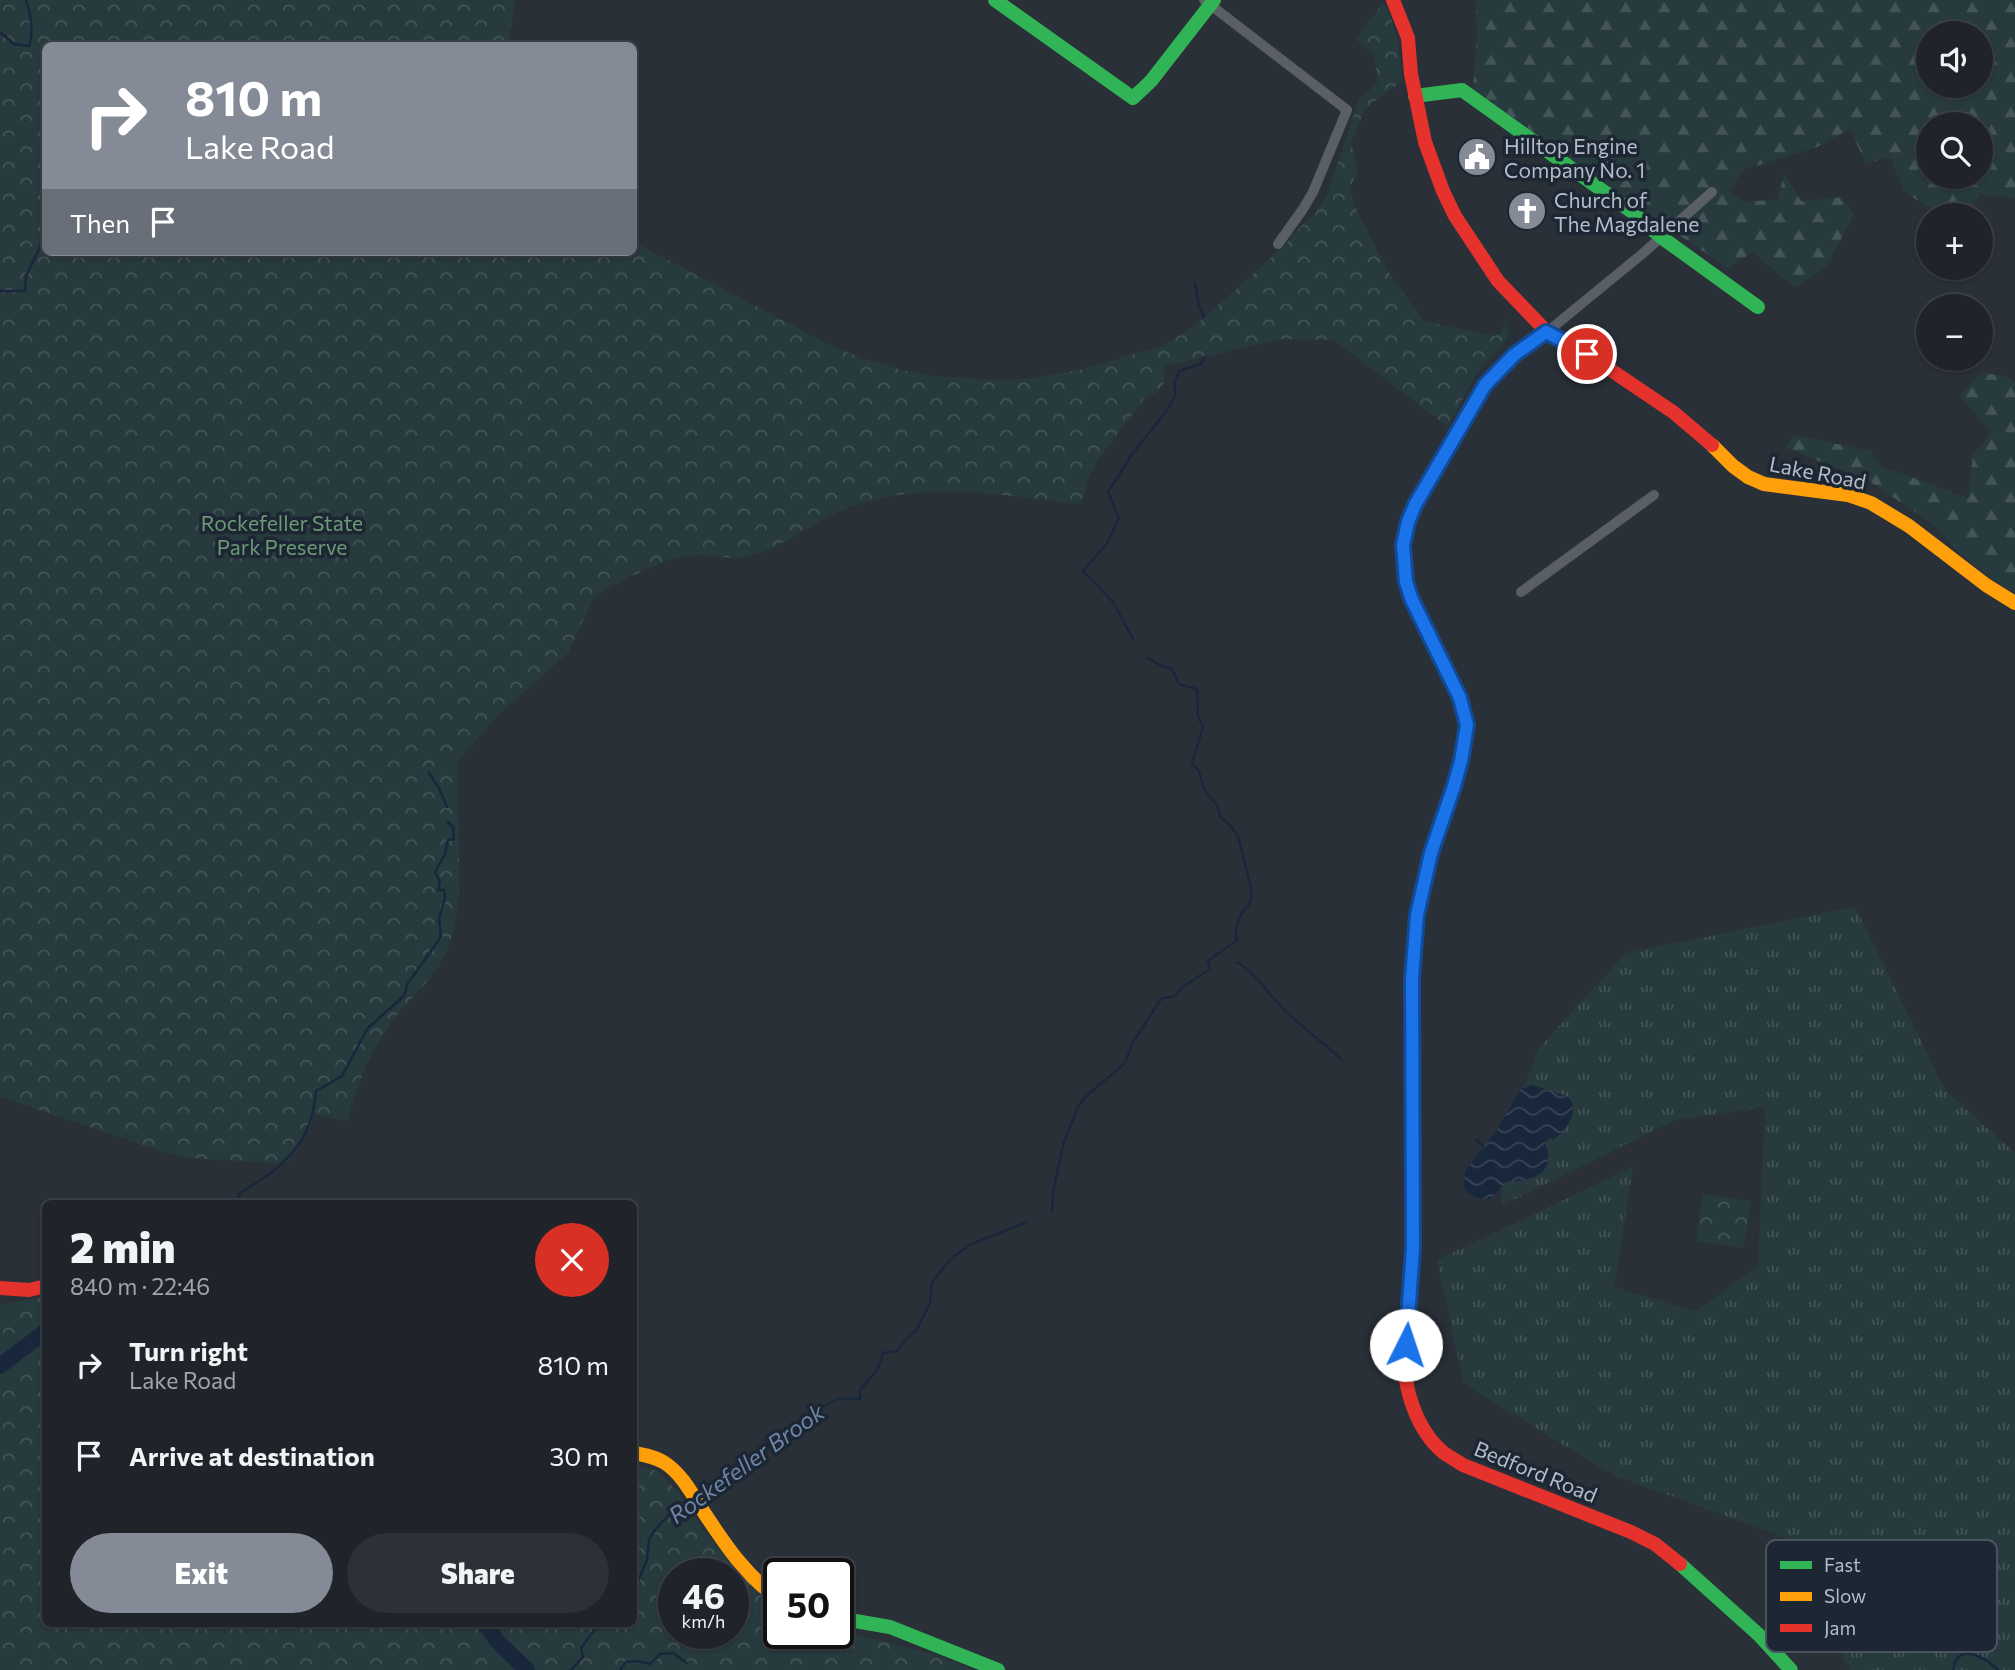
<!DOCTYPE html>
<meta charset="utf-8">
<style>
:root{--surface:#20242a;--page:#2d3036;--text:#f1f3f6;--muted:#a2a4a8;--line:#3d4147;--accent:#848b96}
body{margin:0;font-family:Commissioner,sans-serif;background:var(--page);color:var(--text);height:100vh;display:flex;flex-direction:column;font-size:26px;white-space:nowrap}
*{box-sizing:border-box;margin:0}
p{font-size:23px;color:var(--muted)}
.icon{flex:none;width:38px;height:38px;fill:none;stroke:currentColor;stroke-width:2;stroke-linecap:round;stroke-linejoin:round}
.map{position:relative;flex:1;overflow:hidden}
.side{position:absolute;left:42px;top:1200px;width:595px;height:427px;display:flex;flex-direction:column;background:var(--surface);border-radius:10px;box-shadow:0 2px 5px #0004,0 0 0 2px var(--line)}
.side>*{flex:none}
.guide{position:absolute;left:42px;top:42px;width:595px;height:214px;border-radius:10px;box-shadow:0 2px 5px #0004,0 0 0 2px var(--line);background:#848b96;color:#fff;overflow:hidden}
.controls{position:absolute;left:1916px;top:21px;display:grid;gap:14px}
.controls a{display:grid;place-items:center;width:77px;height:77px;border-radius:50%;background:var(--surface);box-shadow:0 2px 5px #0004,0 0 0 2px var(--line);font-size:35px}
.speed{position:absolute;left:658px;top:1558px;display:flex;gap:14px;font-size:35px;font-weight:700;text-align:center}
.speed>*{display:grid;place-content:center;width:91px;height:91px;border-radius:50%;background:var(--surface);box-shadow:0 2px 5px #0004,0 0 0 2px var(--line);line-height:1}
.speed small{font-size:18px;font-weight:400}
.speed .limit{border:4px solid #111;border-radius:10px;background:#fff;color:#111}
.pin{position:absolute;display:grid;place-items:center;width:60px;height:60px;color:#fff;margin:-30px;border:4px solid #fff;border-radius:50%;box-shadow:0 2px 7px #0007}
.me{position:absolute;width:77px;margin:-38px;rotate:4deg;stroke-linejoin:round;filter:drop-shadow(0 0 5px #0008)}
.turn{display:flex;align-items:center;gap:24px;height:147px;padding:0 28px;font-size:32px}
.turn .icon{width:91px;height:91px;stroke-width:2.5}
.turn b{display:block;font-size:49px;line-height:60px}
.then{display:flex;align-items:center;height:66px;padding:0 28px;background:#0003;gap:14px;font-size:26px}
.round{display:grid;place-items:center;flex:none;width:74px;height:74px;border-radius:37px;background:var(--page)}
.summary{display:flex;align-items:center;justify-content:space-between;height:119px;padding:0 28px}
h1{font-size:42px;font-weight:800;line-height:52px}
.button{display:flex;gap:14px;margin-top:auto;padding:14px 28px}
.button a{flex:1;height:80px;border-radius:42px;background:var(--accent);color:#fff;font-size:28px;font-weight:800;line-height:80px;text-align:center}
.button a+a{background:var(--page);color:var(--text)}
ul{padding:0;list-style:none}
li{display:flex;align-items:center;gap:21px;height:91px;padding:0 28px}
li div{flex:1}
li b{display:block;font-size:26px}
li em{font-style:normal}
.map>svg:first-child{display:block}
.grass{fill:url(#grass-tufts)}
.forest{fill:url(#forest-firs);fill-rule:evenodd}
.park{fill:url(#park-crowns);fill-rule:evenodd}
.water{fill:url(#water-waves)}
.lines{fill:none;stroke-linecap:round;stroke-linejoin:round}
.stream{stroke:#19273c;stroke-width:2.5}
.river{stroke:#19273c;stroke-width:16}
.street{stroke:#5a5e66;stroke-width:10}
.fast{stroke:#30b455;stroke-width:14}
.slow{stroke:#ff9f0a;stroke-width:14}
.jam{stroke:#e5322d;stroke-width:14}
.route-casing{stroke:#114b97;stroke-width:18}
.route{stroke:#1a73e8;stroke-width:12}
.labels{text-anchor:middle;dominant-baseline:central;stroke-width:7;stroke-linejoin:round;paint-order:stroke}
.poi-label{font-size:21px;fill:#b4bcc9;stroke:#1d2633;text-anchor:start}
.street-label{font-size:21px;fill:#b4bcc9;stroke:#1d2633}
.park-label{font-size:21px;fill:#6b9a76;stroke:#1d2633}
.water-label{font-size:23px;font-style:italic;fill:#6d86a8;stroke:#1d2633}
.key{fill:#1d2633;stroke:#4a5360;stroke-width:2}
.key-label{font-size:19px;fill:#b4bcc9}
</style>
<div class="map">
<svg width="2015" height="1670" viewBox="0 0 2015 1670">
<defs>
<pattern id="grass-tufts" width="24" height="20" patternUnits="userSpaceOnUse" patternTransform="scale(1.75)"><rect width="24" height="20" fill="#273a3e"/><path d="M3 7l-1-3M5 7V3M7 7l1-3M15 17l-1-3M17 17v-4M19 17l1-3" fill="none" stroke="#445559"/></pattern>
<pattern id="forest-firs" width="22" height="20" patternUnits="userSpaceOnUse" patternTransform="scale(1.75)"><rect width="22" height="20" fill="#273a3e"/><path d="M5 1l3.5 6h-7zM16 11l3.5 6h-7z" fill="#445559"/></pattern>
<pattern id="park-crowns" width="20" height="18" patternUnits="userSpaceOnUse" patternTransform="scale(1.75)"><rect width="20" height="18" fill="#273a3e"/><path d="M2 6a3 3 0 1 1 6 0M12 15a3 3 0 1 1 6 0" fill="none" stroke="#445559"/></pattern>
<pattern id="water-waves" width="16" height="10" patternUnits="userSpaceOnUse" patternTransform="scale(1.75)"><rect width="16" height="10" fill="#19273c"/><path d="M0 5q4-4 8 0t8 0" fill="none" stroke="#384457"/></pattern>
</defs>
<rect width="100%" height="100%" fill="#2a3038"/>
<path class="grass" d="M 1855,907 L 1945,1090 L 2015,1153 L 2015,1670 L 1850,1670 L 1783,1537 L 1613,1475 L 1464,1384 L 1437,1260 L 1633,1167 L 1614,1287 L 1695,1311 L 1758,1267 L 1765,1107 L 1675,1120 L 1501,1206 L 1503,1147 L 1538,1049 L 1626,953 Z"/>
<path class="forest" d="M 1476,0 L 2015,0 L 2015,198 L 1980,194 L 1966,215 L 1940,215 L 1905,192 L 1890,157 L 1866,164 L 1850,129 L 1817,147 L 1743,170 L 1728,192 L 1747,202 L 1778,199 L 1784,174 L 1801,201 L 1842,197 L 1854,214 L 1826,267 L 1795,288 L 1752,252 L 1729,269 L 1624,197 L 1473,89 L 1477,32 ZM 1928,33 L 1981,33 L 1981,86 L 1928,86 ZM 1928,124 L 1981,124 L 1981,177 L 1928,177 Z
M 1980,373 L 2004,376 L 2015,381 L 2015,594 L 1990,578 L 1960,553 L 1932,523 L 1869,481 L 1786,448 L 1793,435 L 1871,451 L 1881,466 L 1968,498 L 1973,455 L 1992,432 L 1960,397 Z"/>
<path class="park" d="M 0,0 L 515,0 L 508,45 L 46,46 L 46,252 L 634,252 L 634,242 L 826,343 L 864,359 L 902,370 L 934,376 L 993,380 L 1026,379 L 1079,370 L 1162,346 L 1195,326 L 1284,246 L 1306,221 L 1315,214 L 1327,194 L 1359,100 L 1378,82 L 1374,53 L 1356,40 L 1383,3 C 1398,25 1400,56 1402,82 L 1365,108 L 1351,143 L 1358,170 L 1350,188 L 1355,207 L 1388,271 L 1423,321 L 1494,336 C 1506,332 1505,322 1505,312 L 1508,330 L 1507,340 L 1476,374 L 1448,427 L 1334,340 L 1279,339 L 1166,366 L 1163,370 L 1165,381 L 1158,392 L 1145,398 L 1099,458 L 1089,476 L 1081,504 C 999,495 925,479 845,509 C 813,522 783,547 750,556 C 730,561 711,553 692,555 C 662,557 621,583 594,596 L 569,652 L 496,717 L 457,762 C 458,790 458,819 459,847 C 459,884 461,918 446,952 C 436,976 417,992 400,1011 C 374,1043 357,1081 348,1121 L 313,1114 C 312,1129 296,1153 285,1164 L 191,1158 L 170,1154 L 0,1097 Z
M 1703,1194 L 1751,1201 L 1744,1248 L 1696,1241 Z
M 45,1296 L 46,1624 L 634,1624 L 634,1465 L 657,1471 L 678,1492 L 703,1530 L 744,1576 L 779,1607 L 779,1633 L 838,1633 L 838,1630 L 926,1652 L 974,1670 L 0,1670 L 0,1305 ZM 674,1573 L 733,1573 L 733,1633 L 674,1633 Z"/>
<path class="water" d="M 1531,1085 C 1535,1086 1566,1095 1568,1097 C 1582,1111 1564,1132 1553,1140 L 1550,1138 L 1546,1142 C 1547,1149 1550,1158 1547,1165 C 1541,1180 1519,1181 1506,1182 L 1491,1199 L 1478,1198 L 1469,1194 L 1464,1188 L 1465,1171 L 1498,1128 L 1520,1090 Z"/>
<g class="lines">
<path class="stream" d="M 0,32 L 14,44 L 29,46 C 34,32 31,15 26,0
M 1195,284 L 1199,306 L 1204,317
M 0,291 L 25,291 L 26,276 L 46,235
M 1133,639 L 1113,602 L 1083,571 L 1108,542 L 1119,518 L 1108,492 L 1133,453 L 1166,412 L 1175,396 L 1175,382 L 1179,371 L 1201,364 L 1204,357
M 429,773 L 439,788 L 447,807
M 1237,962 C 1257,974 1272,1000 1291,1016 C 1307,1031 1325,1044 1341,1059
M 1477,1140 L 1483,1146
M 239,1204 L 239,1194 C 245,1189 251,1186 258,1182 C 294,1158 312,1135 316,1091 L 342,1076 L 367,1029 L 404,996 L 408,983 L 441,937 L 439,919 L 445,898 L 444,890 L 438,890 L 440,882 L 435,872 L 445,854 L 448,840 L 454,839 L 453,827 L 448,822
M 1052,1211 L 1053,1193 L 1063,1145 L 1077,1109 L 1084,1098 L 1125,1063 L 1133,1042 L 1161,999 L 1175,996 L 1184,986 L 1210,969 L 1208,961 L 1237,940 L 1236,929 L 1240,916 L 1251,901 L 1251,888 L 1244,859 L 1238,836 L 1230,825 L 1221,818 L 1217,805 L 1204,789 L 1199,771 L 1192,763 L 1203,727 L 1198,716 L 1197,689 L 1179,684 L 1172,669 L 1160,665 L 1148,658
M 701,1495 L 743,1470 L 767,1445 L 804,1421 L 808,1414 L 838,1399 L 860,1399 L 860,1390 L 878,1369 L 883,1353 L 897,1351 L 906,1339 L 916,1331 L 930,1303 L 932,1282 L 951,1259 L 969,1245 L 1027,1222
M 634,1601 L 637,1583 L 647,1560 L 649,1540 L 655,1530 L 674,1509 L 692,1500
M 571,1670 L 583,1657 L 581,1648 L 599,1624
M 620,1670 L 626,1662 L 637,1661 L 650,1664 L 660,1654 L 673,1653 L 687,1663
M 1953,1670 C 1954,1666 1954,1662 1957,1659 C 1967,1645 1990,1662 1998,1670"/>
<path class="river" d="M 0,1366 L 46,1331
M 485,1624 L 497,1641 L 527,1670"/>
<path class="street" d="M 1204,0 L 1347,110 L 1313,192 L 1303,209 L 1278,244
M 1547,332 L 1641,255 L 1712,192
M 1521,592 L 1654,495"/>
<path class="fast" d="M 995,0 L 1133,98 L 1151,81 L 1214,0
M 1415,96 L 1462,90 L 1631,211 L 1661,237 L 1758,307
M 1405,576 C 1403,545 1403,534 1415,505 L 1485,385 L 1514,355 L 1547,332
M 1680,1564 L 1759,1635 L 1791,1670
M 838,1618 L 890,1627 L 998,1670"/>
<path class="slow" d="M 1712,445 L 1733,466 L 1748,477 L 1764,484 L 1848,495 L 1871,503 L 1909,526 L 1986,585 L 2015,603
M 1405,1353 L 1413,1248 L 1412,1015
M 634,1453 C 645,1455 656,1457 665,1463 C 683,1475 693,1496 705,1514 C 726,1546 747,1577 779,1599"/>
<path class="jam" d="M 1393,0 L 1408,38 L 1411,74 L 1425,142 L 1443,191 L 1455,216 L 1498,281 L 1547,332 L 1587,354 L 1673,412 L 1712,445
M 1405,576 L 1412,600 L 1460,698 L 1467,725 L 1461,761 L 1431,853 L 1417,915 L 1412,979 L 1412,1015
M 0,1288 L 29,1290 L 46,1286
M 1405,1353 C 1402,1387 1417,1431 1444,1453 C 1450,1457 1457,1461 1463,1465 L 1631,1532 L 1655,1544 L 1680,1564"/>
</g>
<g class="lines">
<defs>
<path id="route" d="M 1406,1345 L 1413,1248 L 1412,979 L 1417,915 L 1431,853 L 1454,786 L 1461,761 L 1467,725 L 1460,698 L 1412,600 L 1406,582 L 1403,545 L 1408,522 L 1415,505 L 1485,385 L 1514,355 L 1546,332 L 1587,354"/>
</defs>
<use href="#route" class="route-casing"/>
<use href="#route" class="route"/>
</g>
<defs>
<symbol id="civic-disc" viewBox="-11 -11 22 22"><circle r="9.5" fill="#848b96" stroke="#1d2633"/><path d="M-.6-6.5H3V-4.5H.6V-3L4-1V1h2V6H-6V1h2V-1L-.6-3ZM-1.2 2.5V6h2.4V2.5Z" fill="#fff"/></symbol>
<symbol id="church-disc" viewBox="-11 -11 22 22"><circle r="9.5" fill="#848b96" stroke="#1d2633"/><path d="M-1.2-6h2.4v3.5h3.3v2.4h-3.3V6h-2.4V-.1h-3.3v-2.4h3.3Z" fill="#fff"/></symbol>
</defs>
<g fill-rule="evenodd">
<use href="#civic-disc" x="1455" y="135" width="44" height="44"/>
<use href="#church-disc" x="1505" y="189" width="44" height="44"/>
</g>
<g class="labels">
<g class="poi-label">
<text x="1504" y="145">Hilltop Engine<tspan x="1504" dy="24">Company No. 1</tspan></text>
<text x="1554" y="199">Church of<tspan x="1554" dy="24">The Magdalene</tspan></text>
</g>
<g class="street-label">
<text transform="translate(1818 472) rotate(11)">Lake Road</text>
<text transform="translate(1536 1471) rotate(22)">Bedford Road</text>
</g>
<g class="park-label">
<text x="282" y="522">Rockefeller State<tspan x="282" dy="24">Park Preserve</tspan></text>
</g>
<g class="water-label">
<text transform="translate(746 1463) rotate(-36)">Rockefeller Brook</text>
</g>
</g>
<rect x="1766" y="1540" width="231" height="112" rx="10" class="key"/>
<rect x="1780" y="1561" width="32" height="8" fill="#30b455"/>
<rect x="1780" y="1592" width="32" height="9" fill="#ff9f0a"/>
<rect x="1780" y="1624" width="32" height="8" fill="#e5322d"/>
<g class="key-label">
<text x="1824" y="1572">Fast</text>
<text x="1824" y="1603">Slow</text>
<text x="1824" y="1635">Jam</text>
</g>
</svg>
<div class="controls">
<a><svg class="icon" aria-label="sound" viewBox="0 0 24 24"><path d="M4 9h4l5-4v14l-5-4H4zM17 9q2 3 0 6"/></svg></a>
<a><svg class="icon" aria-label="search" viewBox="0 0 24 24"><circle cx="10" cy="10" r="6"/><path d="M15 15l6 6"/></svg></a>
<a>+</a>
<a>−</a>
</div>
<div class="speed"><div>46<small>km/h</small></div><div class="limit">50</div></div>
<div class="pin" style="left:1587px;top:354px;background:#d93025"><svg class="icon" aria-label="arrive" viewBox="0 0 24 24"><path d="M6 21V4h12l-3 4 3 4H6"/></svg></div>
<svg class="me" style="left:1406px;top:1345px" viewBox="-20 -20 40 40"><circle r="19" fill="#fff"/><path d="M0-13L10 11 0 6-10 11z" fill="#1a73e8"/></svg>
<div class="guide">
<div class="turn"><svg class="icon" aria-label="right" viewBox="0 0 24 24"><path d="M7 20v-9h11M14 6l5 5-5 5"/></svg><div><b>810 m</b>Lake Road</div></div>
<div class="then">Then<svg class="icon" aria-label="arrive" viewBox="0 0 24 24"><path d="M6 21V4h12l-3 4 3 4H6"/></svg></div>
</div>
<section class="side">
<div class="summary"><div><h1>2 min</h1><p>840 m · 22:46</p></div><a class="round" style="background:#d93025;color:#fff"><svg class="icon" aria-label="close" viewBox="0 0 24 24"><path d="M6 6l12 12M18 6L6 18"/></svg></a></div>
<ul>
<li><svg class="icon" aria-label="right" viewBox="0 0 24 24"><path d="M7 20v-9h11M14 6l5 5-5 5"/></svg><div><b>Turn right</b><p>Lake Road</p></div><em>810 m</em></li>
<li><svg class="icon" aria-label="arrive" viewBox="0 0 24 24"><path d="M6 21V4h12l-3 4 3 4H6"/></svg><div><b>Arrive at destination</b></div><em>30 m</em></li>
</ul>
<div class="button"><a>Exit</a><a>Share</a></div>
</section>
</div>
